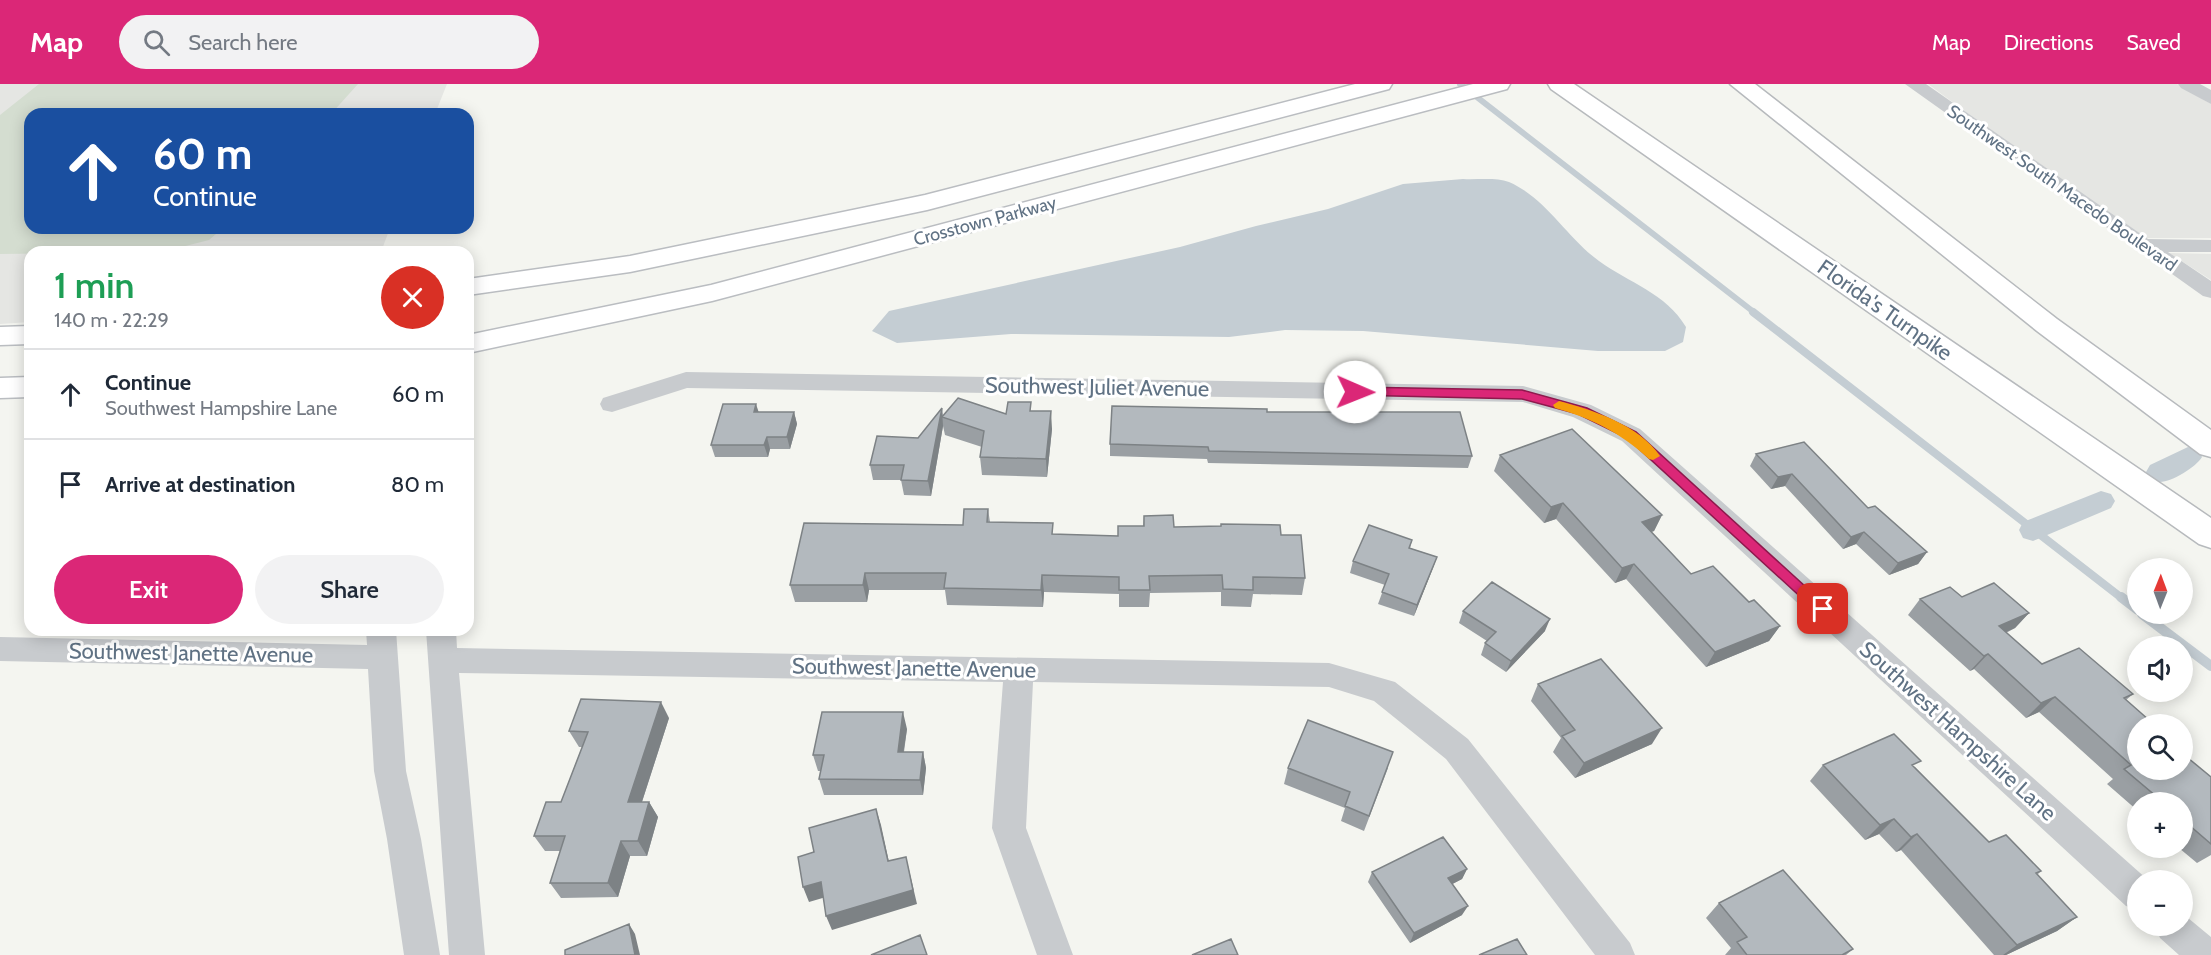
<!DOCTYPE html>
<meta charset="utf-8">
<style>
:root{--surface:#fff;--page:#f2f2f3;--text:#1f2937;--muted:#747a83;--line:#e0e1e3;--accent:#db2777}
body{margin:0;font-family:Cabin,sans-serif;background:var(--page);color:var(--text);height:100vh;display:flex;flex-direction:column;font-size:22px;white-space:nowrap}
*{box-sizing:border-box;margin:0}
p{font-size:20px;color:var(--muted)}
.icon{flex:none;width:33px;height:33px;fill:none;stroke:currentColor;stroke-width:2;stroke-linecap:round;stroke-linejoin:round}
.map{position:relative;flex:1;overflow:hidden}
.side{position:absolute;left:24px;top:162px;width:450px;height:390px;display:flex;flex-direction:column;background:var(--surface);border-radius:18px;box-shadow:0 3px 15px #0003}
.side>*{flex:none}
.hud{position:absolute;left:24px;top:24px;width:450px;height:126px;border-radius:18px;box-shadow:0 3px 15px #0003;background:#1a4fa0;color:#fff;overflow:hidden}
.needle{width:39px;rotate:1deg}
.controls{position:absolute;left:2127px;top:474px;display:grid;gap:12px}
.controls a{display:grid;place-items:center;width:66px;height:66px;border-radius:50%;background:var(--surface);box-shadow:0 3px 15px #0003;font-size:30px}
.pin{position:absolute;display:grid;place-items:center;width:51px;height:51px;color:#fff;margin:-26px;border-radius:12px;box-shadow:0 3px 9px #0006}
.me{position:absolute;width:66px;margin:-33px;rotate:91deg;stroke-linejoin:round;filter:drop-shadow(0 0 4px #0008)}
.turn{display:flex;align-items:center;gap:21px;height:126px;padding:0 30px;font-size:27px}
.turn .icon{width:78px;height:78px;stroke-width:2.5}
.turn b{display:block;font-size:42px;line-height:51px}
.round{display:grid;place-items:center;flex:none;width:63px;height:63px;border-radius:32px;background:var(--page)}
.head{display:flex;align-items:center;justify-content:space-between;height:102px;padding:0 30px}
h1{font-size:36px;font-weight:600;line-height:45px;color:#1e9e55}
.cta{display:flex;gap:12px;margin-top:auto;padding:12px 30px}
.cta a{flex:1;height:69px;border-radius:36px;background:var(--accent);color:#fff;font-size:24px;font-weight:600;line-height:69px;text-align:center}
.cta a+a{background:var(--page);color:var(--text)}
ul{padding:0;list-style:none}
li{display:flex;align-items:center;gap:18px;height:90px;padding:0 30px;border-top:2px solid var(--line)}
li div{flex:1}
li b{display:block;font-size:22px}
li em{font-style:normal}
header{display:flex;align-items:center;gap:36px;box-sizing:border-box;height:84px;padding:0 30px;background:var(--accent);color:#fff}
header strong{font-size:28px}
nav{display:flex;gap:33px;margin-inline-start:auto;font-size:21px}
.search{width:420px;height:54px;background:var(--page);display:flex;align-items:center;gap:15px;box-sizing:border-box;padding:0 21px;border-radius:33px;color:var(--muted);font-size:22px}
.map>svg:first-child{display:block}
.built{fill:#e5e6e3}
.green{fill:#d4ddd0}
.water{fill:#c4cdd3}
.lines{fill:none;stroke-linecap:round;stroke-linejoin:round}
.stream-far2{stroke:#c4cdd3;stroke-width:6}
.stream-far1{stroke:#c4cdd3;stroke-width:8}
.stream{stroke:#c4cdd3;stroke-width:10}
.canal{fill:#c4cdd3;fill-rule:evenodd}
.major-casing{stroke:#babdc1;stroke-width:3}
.highway-casing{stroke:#b7babd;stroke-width:3}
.minor{fill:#c8cbce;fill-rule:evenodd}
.major{fill:#fff;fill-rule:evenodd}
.highway{fill:#fff;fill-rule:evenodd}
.wall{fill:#9a9fa3}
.shaded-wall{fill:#7d8285}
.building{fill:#b3b9be;stroke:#7d8285;stroke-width:1.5}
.route{fill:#db2777;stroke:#8e194d;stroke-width:1.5}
.slow{fill:#f59e0b}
.labels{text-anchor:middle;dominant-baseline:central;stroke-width:6;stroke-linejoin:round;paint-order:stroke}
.far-street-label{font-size:18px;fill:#607284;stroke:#fff}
.street-label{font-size:22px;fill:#607284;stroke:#fff}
</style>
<header>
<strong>Map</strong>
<div class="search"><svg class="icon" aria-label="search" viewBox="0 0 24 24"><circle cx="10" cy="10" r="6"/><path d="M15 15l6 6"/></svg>Search here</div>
<nav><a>Map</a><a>Directions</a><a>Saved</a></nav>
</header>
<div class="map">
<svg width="2211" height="871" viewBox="0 0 2211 871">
<rect width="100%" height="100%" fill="#f4f5f0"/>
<path class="built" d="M 0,0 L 447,0 L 435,30 L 30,30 L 30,144 L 390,144 L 381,168 L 30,168 L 30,238 L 0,240 Z
M 1928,0 L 2177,0 L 2211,20 L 2211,154 L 2145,154 L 2077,110 Z
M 2169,169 L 2211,170 L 2211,196 Z"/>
<path class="green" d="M 39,0 L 358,0 L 331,30 L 30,30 L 30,144 L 223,144 L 209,156 L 162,168 L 0,170 L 0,31 Z"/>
<path class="water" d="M 1463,95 C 1476,96 1496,93 1509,98 C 1546,114 1567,154 1599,177 C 1629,199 1666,209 1686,243 L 1683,258 L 1665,267 L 1598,267 L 1363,247 L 1285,246 L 1229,253 L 1011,250 L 897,259 L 872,247 L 889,227 L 1180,163 L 1256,142 L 1328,125 L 1403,100 Z"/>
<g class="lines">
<path class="stream-far2" d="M 1460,0 L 1755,229"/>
<path class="stream-far1" d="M 1753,228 L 2123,515"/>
<path class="stream" d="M 2121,513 L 2138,526
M 2142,530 L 2211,582"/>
<path class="canal" d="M 2188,363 L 2198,366 L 2202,373 C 2196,383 2172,398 2160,398 C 2157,398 2153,396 2150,395 L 2146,388 L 2150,381 Z
M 2101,407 L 2111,410 L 2115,417 L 2111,424 L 2033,457 L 2023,454 L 2019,446 L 2023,438 Z"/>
<defs>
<path id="major" d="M 1355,0 L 1392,0 L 1389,5 L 927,126 L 630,188 L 468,211 L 468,195 L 630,172 L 925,111 Z
M 1473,0 L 1510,0 L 1507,5 L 712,217 L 468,269 L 468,251 L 711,201 Z
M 30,242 L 30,260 L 0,261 L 0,243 Z
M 30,293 L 30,313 L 0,314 L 0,294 Z"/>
<path id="highway" d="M 1548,0 L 1574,0 L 2211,434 L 2211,464 L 2199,460 L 1551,5 Z
M 1730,0 L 1755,0 L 2057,235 L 2211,346 L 2211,373 L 2200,370 L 2037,247 Z"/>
</defs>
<use href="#major" class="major-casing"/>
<use href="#highway" class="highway-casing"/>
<path class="minor" d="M 1905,0 L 1926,0 L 2148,155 L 2211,156 L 2211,168 L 2168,168 L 2211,197 L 2211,214 L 2203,212 Z
M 2178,0 L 2200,0 L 2211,6 L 2211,20 L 2181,4 Z
M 686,288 L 1523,302 L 1591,321 L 1640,345 L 2148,796 L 2138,796 L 2138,826 L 2126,822 L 1622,357 L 1573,333 L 1523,318 L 687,304 L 612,328 L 603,326 L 600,320 L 603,314 Z
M 366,546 L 396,546 L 406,687 L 421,755 L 440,871 L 404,871 L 387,755 L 374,687 L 368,585 L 0,577 L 0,553 L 367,561 Z
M 426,546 L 456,546 L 457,564 L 1329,579 L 1395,598 L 1468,655 L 1630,859 L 1635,871 L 1595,871 L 1446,675 L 1374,617 L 1329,603 L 1033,598 L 1026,744 L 1073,871 L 1037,871 L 992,744 L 1003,598 L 459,589 L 485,871 L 449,871 Z
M 2182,829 L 2211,853 L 2211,871 L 2179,871 L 2160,854 L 2155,842 L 2182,842 Z"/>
<use href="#major" class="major"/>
<use href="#highway" class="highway"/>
</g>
<path class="wall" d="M 942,324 L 943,332 L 1006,330 L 1031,327 L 1052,345 L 1047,393 L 982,391 L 980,373 L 982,363 L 945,351 L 943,342 L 931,412 L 904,411 L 901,396 L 873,396 L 870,381 L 918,354 Z
M 758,328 L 794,328 L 797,340 L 790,365 L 770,365 L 768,373 L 715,373 L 711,361 Z
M 1267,328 L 1472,372 L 1468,384 L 1208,379 L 1207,375 L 1110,372 L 1110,360 Z
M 1756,370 L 1868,424 L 1927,468 L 1918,480 L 1889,491 L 1856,460 L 1843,465 L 1785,402 L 1771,405 L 1750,382 Z
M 1500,371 L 1662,431 L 1654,447 L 1651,448 L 1691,490 L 1749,518 L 1780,542 L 1769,557 L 1706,583 L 1626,495 L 1615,499 L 1556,435 L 1544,439 L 1494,387 Z
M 988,425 L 990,438 L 1054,450 L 1118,452 L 1143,442 L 1144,432 L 1174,443 L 1281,451 L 1305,494 L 1302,511 L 1253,510 L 1251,523 L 1221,522 L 1221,508 L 1150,509 L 1149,523 L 1119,523 L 1119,510 L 1044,508 L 1043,523 L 947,521 L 945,506 L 869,506 L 867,518 L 795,518 L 790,501 L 963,441 Z
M 1412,456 L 1410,464 L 1437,473 L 1414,532 L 1378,520 L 1385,501 L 1350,489 L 1353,477 Z
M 1962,513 L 2029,529 L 2015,544 L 2006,549 L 2042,580 L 2133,610 L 2126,616 L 2146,639 L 2211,693 L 2211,771 L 2197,779 L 2179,764 L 2182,764 L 2182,718 L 2138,718 L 2138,727 L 2107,700 L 2113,695 L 2039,628 L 2026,634 L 1974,585 L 1970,587 L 1908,531 L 1920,515 Z
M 1463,527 L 1545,547 L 1506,588 L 1481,571 L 1485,559 L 1487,557 L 1459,539 Z
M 1538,600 L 1652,660 L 1575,694 L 1553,668 L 1561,654 L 1531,617 Z
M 669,634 L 642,718 L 649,718 L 658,733 L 647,772 L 630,772 L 618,813 L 561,814 L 550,799 L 560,767 L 545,767 L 534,752 L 561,718 L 582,663 L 579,663 L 569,647 Z
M 907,645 L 904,668 L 923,668 L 926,684 L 923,711 L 824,711 L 819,695 L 821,687 L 818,687 L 813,671 Z
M 1823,681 L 1915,683 L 1989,758 L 2041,787 L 2037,791 L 2077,833 L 2057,847 L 2006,871 L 1994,871 L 1901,766 L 1896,768 L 1879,750 L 1865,756 L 1810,697 Z
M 1288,684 L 1388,684 L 1364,747 L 1341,737 L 1345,724 L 1284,700 Z
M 1467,785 L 1462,795 L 1452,800 L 1462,831 L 1410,859 L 1368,798 L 1372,788 Z
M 1719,819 L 1853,865 L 1846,871 L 1725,871 L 1731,864 L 1706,834 Z"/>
<path class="shaded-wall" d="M 756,320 L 760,332 L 754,328 Z
M 942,324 L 943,342 L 931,412 L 928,397 Z
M 1051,327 L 1052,345 L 1047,393 L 1046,375 Z
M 794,328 L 797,340 L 790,365 L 787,353 Z
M 767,353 L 770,365 L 768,373 L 764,361 Z
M 1792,390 L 1785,402 L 1771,405 L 1778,393 Z
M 1563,419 L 1556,435 L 1544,439 L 1551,423 Z
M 1662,431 L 1654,447 L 1634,454 L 1642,438 Z
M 1864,448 L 1856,460 L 1843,465 L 1851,453 Z
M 1927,468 L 1918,480 L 1889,491 L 1898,479 Z
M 1437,473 L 1433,484 L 1414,532 L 1417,521 Z
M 1634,480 L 1626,495 L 1615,499 L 1622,484 Z
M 865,489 L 869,506 L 867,518 L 863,501 Z
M 1042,491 L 1044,508 L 1043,523 L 1041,506 Z
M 2029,529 L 2015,544 L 1984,558 L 1999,542 Z
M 1550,535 L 1545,547 L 1506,588 L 1511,577 Z
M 1780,542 L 1769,557 L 1706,583 L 1715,568 Z
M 1988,570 L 1974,585 L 1970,587 L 1984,572 Z
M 2055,613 L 2039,628 L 2026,634 L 2041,619 Z
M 661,618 L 669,634 L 637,733 L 628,718 Z
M 903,628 L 907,645 L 901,684 L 898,668 Z
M 1662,644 L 1652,660 L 1575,694 L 1584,679 Z
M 923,668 L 926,684 L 923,711 L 920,696 Z
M 649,718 L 658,733 L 647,772 L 638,757 Z
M 876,725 L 881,741 L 892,792 L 888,777 Z
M 1894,735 L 1879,750 L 1865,756 L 1880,741 Z
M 1917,750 L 1901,766 L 1896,768 L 1911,753 Z
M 621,757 L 630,772 L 618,813 L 608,799 Z
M 906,773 L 917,820 L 832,846 L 826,832 Z
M 1467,785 L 1462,795 L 1443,805 L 1448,794 Z
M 821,798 L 826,813 L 809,818 L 803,803 Z
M 1468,822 L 1462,831 L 1410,859 L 1414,849 Z
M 2077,833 L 2057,847 L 2006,871 L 2003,871 L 2017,861 Z
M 629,840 L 635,850 L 640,871 L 635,871 Z"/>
<path class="building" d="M 958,314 L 1006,330 L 1008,318 L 1031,318 L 1030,327 L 1051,327 L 1046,375 L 980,373 L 984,347 L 942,333 Z
M 723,320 L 756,320 L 754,328 L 794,328 L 787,353 L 767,353 L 764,361 L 711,361 Z
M 1112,322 L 1267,325 L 1267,328 L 1460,328 L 1472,372 L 1209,367 L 1208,363 L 1110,360 Z
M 942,324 L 928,397 L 901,396 L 904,381 L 870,381 L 877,352 L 918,354 Z
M 1572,345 L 1662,431 L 1642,438 L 1691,490 L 1713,482 L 1749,518 L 1754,516 L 1780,542 L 1715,568 L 1634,480 L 1622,484 L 1563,419 L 1551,423 L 1500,371 Z
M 1804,358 L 1868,424 L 1875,422 L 1927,468 L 1898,479 L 1864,448 L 1851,453 L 1792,390 L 1778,393 L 1756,370 Z
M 964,425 L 988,425 L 987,438 L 1053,439 L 1052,450 L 1118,452 L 1118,442 L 1144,442 L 1144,432 L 1173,431 L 1174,443 L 1221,442 L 1221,440 L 1280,441 L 1281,451 L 1301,451 L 1305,494 L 1253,493 L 1253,506 L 1223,505 L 1222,491 L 1149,492 L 1150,506 L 1119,506 L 1119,493 L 1042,491 L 1041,506 L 944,504 L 946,489 L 865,489 L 863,501 L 790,501 L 804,439 L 963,441 Z
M 1369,441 L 1412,456 L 1409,464 L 1437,473 L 1417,521 L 1382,508 L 1389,490 L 1353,477 Z
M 1492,498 L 1550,535 L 1511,577 L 1485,559 L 1496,548 L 1463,527 Z
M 1994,499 L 2029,529 L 1999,542 L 2042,580 L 2079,564 L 2133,610 L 2124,614 L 2149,636 L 2145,638 L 2148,640 L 2138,640 L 2138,686 L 2182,686 L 2182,669 L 2211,693 L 2211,760 L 2182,735 L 2182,718 L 2163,718 L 2124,685 L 2131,681 L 2055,613 L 2041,619 L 1988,570 L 1984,572 L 1920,515 L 1950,503 L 1962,513 Z
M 1601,575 L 1662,644 L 1584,679 L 1562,652 L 1575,646 L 1538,600 Z
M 581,615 L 661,618 L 628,718 L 649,718 L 638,757 L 621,757 L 608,799 L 550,799 L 565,752 L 534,752 L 546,718 L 561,718 L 588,648 L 569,647 Z
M 822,628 L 903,628 L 898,668 L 923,668 L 920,696 L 819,695 L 824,671 L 813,671 Z
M 1308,636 L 1393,668 L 1369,732 L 1345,722 L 1350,708 L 1288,684 Z
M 1894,650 L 1921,677 L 1912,681 L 1989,758 L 2006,751 L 2041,787 L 2036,789 L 2077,833 L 2017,861 L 1917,750 L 1911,753 L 1894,735 L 1880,741 L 1823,681 Z
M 876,725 L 888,777 L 906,773 L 913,806 L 826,832 L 821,798 L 803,803 L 798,773 L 814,768 L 809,744 Z
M 1443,753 L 1467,785 L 1448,794 L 1468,822 L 1414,849 L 1372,788 Z
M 1783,786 L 1853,865 L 1842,871 L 1747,871 L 1737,858 L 1747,853 L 1719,819 Z
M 629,840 L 635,871 L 565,871 L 565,866 Z
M 920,851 L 927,871 L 871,871 Z
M 1231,855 L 1238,871 L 1192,871 Z
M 1517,855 L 1527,871 L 1479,871 Z"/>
<path class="route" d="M 1355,303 L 1522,306 L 1587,324 L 1636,348 L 1830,525 L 1828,529 L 1818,529 L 1627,354 L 1578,330 L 1522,315 L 1351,311 L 1349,308 Z"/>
<path class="slow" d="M 1559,317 C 1593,326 1639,341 1660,372 L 1653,376 L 1649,375 C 1621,349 1591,334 1555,324 L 1553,321 Z"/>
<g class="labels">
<g class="far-street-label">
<text transform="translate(2062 104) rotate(35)">Southwest South Macedo Boulevard</text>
<text transform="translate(985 137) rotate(-15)">Crosstown Parkway</text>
</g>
<g class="street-label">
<text transform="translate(1885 226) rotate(35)">Florida's Turnpike</text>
<text transform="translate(1097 303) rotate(1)">Southwest Juliet Avenue</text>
<text transform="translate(191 569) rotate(1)">Southwest Janette Avenue</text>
<text transform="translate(914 584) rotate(1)">Southwest Janette Avenue</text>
<text transform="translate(1958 647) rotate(42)">Southwest Hampshire Lane</text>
</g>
</g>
</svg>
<div class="controls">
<a><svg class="needle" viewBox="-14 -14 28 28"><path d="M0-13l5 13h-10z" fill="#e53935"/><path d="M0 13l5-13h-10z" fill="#747a83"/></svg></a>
<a><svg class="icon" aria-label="sound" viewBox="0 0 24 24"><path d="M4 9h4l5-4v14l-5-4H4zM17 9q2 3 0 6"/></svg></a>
<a><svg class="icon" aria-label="search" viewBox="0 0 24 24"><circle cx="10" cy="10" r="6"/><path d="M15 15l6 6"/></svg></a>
<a>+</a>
<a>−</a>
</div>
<div class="pin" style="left:1823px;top:525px;background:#d93025"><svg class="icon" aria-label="arrive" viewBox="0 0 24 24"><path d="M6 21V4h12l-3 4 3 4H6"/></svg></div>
<svg class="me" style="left:1355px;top:308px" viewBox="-20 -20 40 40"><circle r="19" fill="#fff"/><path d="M0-13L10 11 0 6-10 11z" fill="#db2777"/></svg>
<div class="hud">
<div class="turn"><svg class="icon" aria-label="ahead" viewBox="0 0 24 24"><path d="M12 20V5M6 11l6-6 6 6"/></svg><div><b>60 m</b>Continue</div></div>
</div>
<section class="side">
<div class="head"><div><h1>1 min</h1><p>140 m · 22:29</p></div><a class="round" style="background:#d93025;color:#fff"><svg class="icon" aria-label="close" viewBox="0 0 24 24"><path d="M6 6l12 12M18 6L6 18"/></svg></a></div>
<ul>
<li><svg class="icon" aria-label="ahead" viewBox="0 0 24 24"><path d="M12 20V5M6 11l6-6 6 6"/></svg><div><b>Continue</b><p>Southwest Hampshire Lane</p></div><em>60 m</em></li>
<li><svg class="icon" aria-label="arrive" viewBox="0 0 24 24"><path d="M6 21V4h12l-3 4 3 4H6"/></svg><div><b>Arrive at destination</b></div><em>80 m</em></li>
</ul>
<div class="cta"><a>Exit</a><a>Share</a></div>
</section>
</div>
